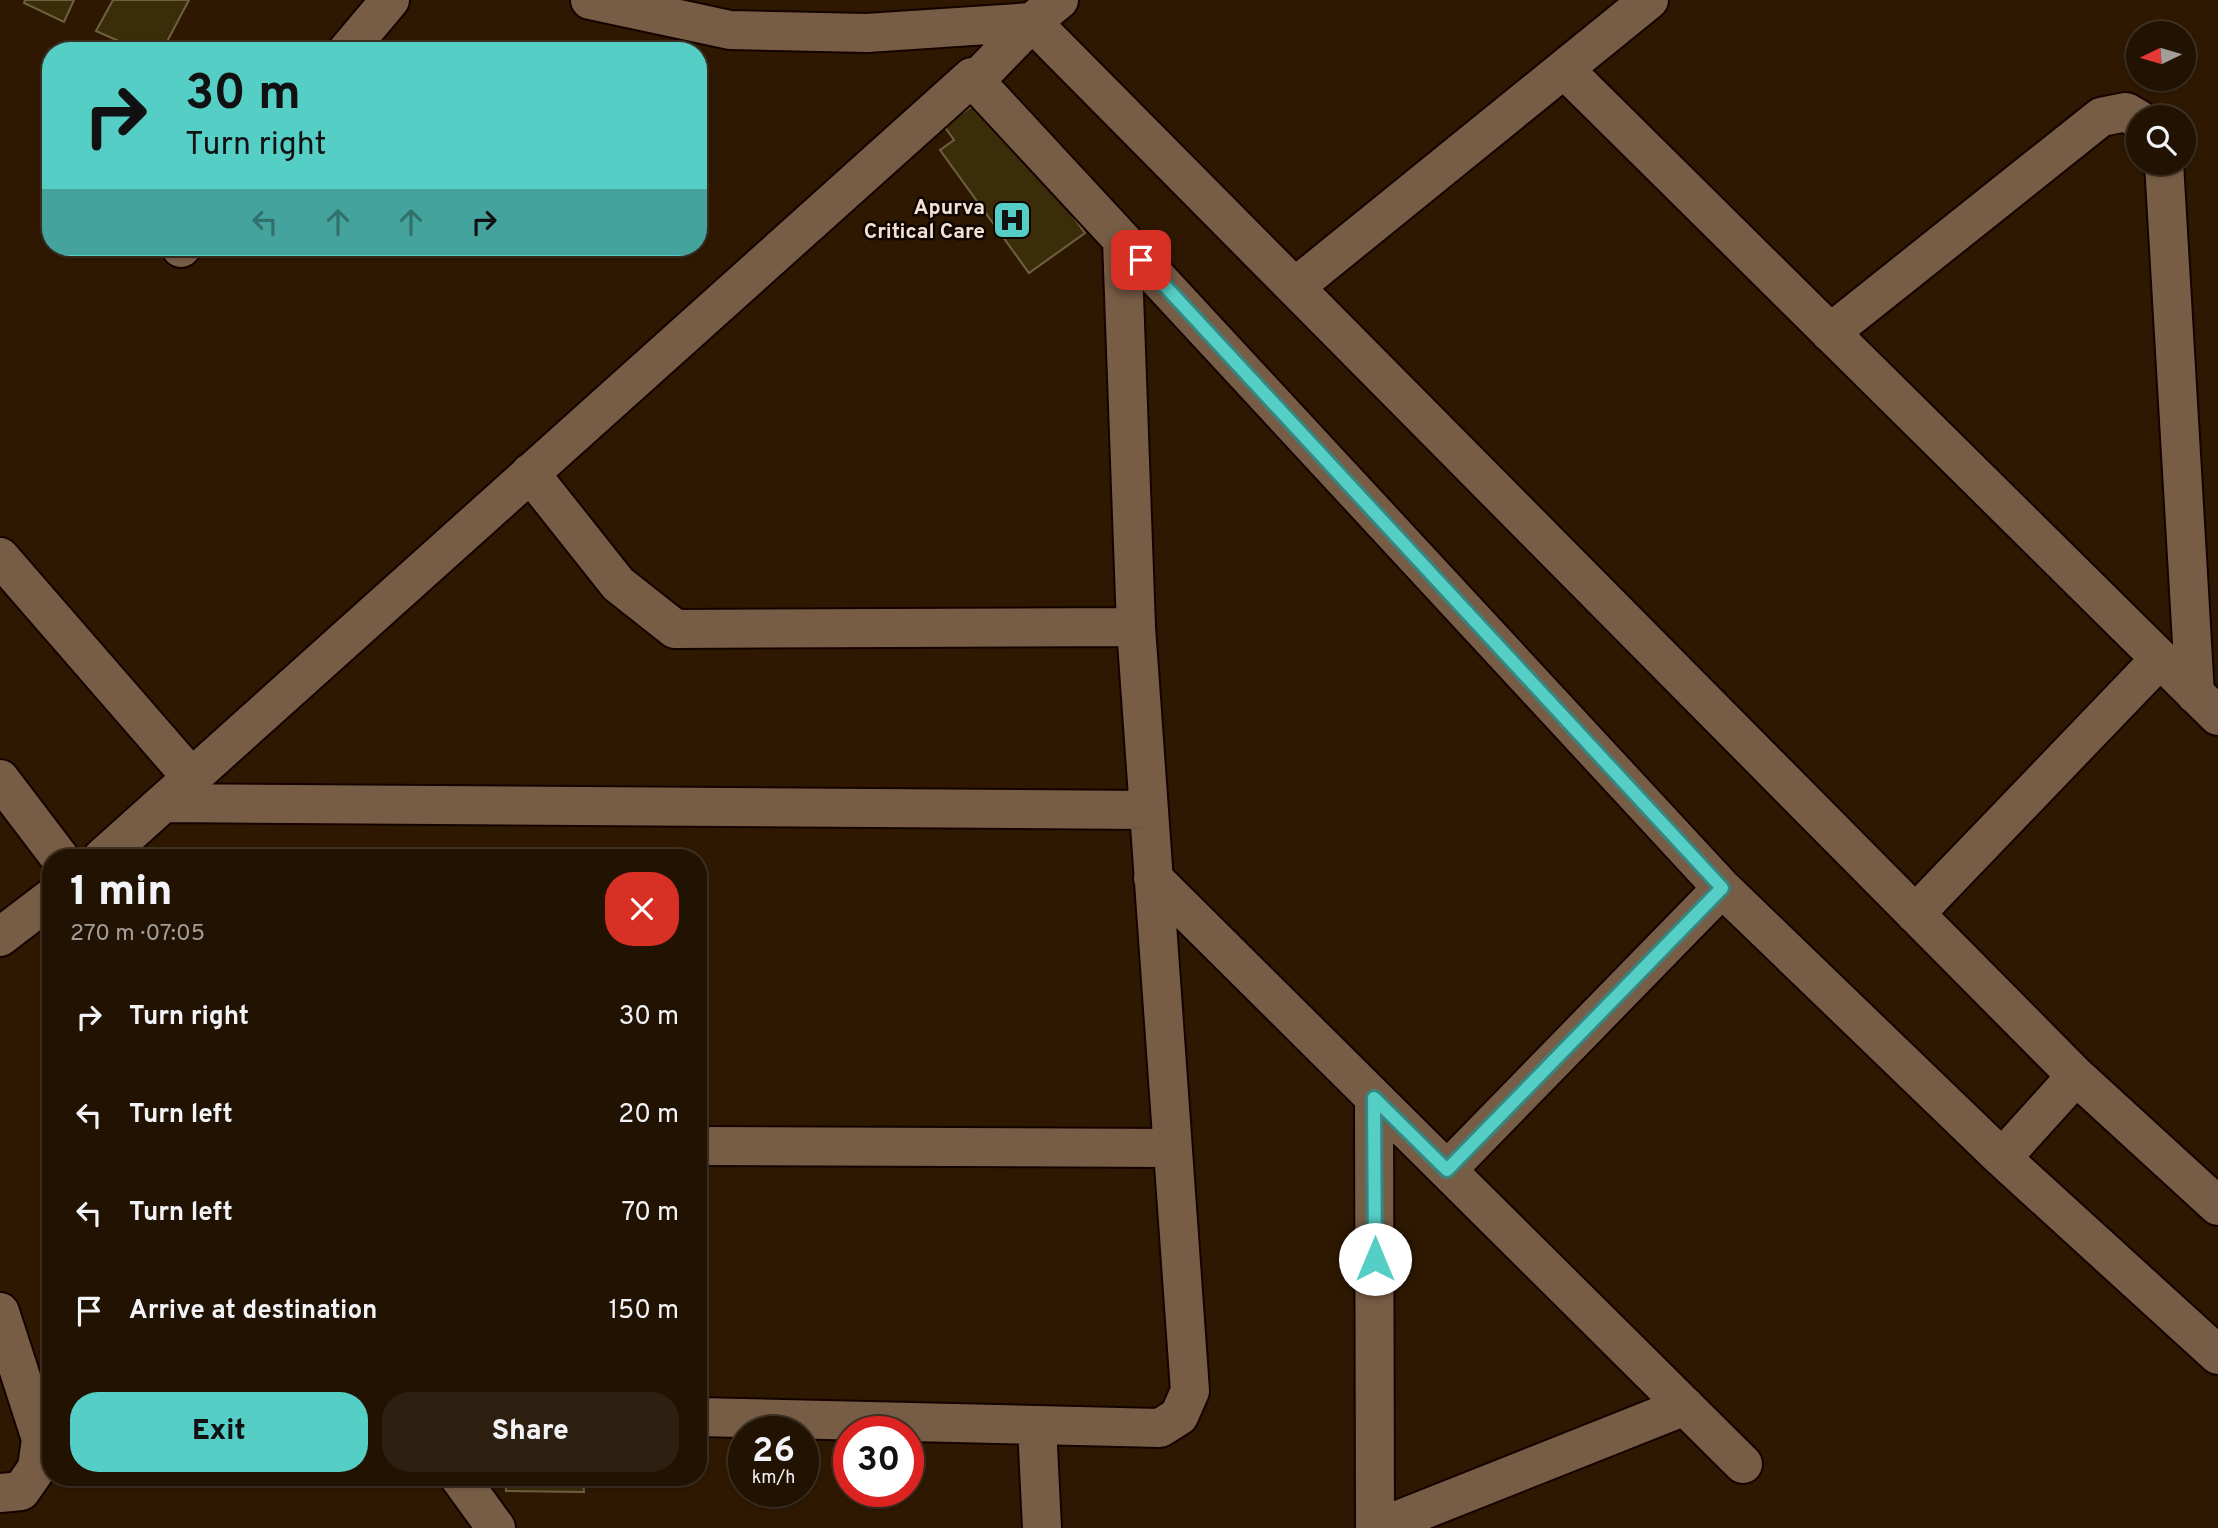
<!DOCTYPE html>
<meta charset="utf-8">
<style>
:root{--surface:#221202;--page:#2e2011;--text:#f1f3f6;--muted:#a29e99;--line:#3f3224;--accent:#55cec5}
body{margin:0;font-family:Overpass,sans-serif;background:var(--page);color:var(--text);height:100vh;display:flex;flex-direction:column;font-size:26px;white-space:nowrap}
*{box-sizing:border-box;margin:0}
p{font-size:23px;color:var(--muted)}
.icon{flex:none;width:38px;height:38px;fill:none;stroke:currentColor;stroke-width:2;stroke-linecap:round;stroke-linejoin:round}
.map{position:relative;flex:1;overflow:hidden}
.drawer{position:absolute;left:42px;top:849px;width:665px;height:637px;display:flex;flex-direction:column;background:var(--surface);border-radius:28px;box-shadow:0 2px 5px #0004,0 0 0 2px var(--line)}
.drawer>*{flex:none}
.top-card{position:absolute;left:42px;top:42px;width:665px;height:214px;border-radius:28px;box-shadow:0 2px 5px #0004,0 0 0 2px var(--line);background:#55cec5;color:#111;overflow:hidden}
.needle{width:46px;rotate:265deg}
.controls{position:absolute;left:2126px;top:21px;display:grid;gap:14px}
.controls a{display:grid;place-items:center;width:70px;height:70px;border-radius:50%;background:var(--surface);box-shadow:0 2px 5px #0004,0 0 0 2px var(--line);font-size:35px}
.speed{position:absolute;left:728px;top:1416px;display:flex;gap:14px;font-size:35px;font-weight:700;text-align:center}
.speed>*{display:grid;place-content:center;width:91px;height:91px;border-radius:50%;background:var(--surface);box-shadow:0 2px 5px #0004,0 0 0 2px var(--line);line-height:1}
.speed small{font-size:18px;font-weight:400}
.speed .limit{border:10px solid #d22;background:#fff;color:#111}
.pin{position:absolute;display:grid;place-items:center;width:60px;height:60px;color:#fff;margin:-30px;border-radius:14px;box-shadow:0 4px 10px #0006}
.me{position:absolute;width:77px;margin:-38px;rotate:0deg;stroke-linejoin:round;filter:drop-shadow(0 0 5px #0008)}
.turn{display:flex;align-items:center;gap:24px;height:147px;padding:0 28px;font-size:32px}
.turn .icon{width:91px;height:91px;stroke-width:2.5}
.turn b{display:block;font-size:49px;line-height:60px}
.lanes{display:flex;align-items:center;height:66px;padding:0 28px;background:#0003;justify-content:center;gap:35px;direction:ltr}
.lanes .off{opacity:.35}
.round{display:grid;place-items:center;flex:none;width:74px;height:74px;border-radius:28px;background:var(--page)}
.headline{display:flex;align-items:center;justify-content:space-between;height:119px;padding:0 28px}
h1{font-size:42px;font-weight:800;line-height:52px}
.cta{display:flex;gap:14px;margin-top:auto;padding:14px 28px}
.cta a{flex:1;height:80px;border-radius:28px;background:var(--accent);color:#111;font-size:28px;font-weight:800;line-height:80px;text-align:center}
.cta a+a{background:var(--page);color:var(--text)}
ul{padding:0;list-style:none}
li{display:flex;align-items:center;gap:21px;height:98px;padding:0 28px}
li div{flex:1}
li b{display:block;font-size:26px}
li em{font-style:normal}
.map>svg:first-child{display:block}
.building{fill:#3b2d0a;stroke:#6e6141;stroke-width:2}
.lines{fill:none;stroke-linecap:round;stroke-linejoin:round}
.minor-casing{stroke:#150300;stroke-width:42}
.minor{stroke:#785d46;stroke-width:38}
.route-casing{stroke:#378680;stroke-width:18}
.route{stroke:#55cec5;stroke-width:12}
.labels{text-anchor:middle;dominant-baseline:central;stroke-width:5;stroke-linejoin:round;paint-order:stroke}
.poi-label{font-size:21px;font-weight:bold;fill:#f2e2d5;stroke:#0f0601;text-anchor:end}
</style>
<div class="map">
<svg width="2218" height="1528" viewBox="0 0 2218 1528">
<rect width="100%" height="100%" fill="#2e1802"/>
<path class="building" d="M 25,0 L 74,0 L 64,22 L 24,3 Z
M 113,0 L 189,0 L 162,51 L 141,51 L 96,31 Z
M 986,96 L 1085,233 L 1029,273 L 940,150 L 954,140 L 944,126 Z
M 505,1477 L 583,1477 L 584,1492 L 506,1491 Z"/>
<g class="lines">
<defs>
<path id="minor" d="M 590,0 L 730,30 L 867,33 L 1032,22 L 2076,1076 L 2218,1206
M 347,51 L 390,0
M 1564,69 L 2218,716
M 975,81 L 1722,888 L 2002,1158 L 2218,1355
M 2164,163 L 2195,694
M 181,248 L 182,247
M 1295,287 L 1649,0
M 1830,333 L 2101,117 L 2126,112 L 2138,119
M 530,473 L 618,584 L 675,629 L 1136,627
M 0,557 L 192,778
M 0,779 L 60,858
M 164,803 L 1148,810
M 102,858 L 972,77 L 975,81 L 1032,22 L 1059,0
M 1153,878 L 1743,1464
M 1915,914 L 2159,660
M 0,937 L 51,898
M 1374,1098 L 1375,1528
M 698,1146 L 1171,1148
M 2002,1158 L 2076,1076
M 1447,1170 L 1722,888
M 0,1312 L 41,1439 L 37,1468 L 21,1491 L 0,1493
M 698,1417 L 1160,1428 L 1179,1416 L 1190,1391 L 1136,627 L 1122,240
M 1037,1426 L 1042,1528
M 459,1477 L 496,1528
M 1378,1528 L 1685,1406"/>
</defs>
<use href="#minor" class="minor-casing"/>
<use href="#minor" class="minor"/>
</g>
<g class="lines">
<defs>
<path id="route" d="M 1141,260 L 1722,888 L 1447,1170 L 1374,1098 L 1375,1259"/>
</defs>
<use href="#route" class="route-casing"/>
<use href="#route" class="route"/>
</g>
<defs>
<symbol id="hospital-square" viewBox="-11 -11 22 22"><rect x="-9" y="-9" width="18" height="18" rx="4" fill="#55cec5" stroke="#0f0601"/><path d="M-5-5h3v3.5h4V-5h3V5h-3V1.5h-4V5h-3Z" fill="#111"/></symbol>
</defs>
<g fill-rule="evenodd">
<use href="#hospital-square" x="990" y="198" width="44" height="44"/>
</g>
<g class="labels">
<g class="poi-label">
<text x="985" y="208">Apurva<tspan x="985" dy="24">Critical Care</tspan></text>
</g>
</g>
</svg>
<div class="controls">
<a><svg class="needle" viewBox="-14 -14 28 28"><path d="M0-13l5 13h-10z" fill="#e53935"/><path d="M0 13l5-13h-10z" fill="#a29e99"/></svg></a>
<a><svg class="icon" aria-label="search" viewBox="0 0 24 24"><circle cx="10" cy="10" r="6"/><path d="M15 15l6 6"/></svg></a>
</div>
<div class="speed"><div>26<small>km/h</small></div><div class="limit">30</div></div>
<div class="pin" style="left:1141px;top:260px;background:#d93025"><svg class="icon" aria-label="arrive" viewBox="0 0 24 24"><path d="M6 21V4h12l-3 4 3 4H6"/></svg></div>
<svg class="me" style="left:1375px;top:1259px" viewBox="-20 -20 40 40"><circle r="19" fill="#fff"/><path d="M0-13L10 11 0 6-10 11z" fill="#55cec5"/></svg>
<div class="top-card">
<div class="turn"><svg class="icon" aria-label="right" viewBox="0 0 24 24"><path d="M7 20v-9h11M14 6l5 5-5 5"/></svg><div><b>30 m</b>Turn right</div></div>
<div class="lanes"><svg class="icon off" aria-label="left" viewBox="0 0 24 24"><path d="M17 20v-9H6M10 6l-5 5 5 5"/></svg><svg class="icon off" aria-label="ahead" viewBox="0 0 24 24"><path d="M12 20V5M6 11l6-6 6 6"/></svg><svg class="icon off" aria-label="ahead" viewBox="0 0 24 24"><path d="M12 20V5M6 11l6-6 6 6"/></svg><svg class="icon" aria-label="right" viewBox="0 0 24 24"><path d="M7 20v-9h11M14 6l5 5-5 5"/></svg></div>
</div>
<section class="drawer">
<div class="headline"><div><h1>1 min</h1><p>270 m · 07:05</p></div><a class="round" style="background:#d93025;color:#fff"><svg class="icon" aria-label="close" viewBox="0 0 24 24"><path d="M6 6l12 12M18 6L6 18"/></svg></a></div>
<ul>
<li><svg class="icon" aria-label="right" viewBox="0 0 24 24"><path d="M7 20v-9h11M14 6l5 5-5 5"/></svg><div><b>Turn right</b></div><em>30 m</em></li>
<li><svg class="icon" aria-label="left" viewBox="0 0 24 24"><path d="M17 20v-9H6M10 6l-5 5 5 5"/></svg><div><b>Turn left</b></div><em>20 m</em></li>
<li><svg class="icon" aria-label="left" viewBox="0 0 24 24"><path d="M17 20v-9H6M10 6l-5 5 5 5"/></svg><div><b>Turn left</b></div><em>70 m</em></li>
<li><svg class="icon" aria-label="arrive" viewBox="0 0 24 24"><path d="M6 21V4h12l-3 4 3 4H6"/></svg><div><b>Arrive at destination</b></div><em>150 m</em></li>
</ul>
<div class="cta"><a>Exit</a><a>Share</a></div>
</section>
</div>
